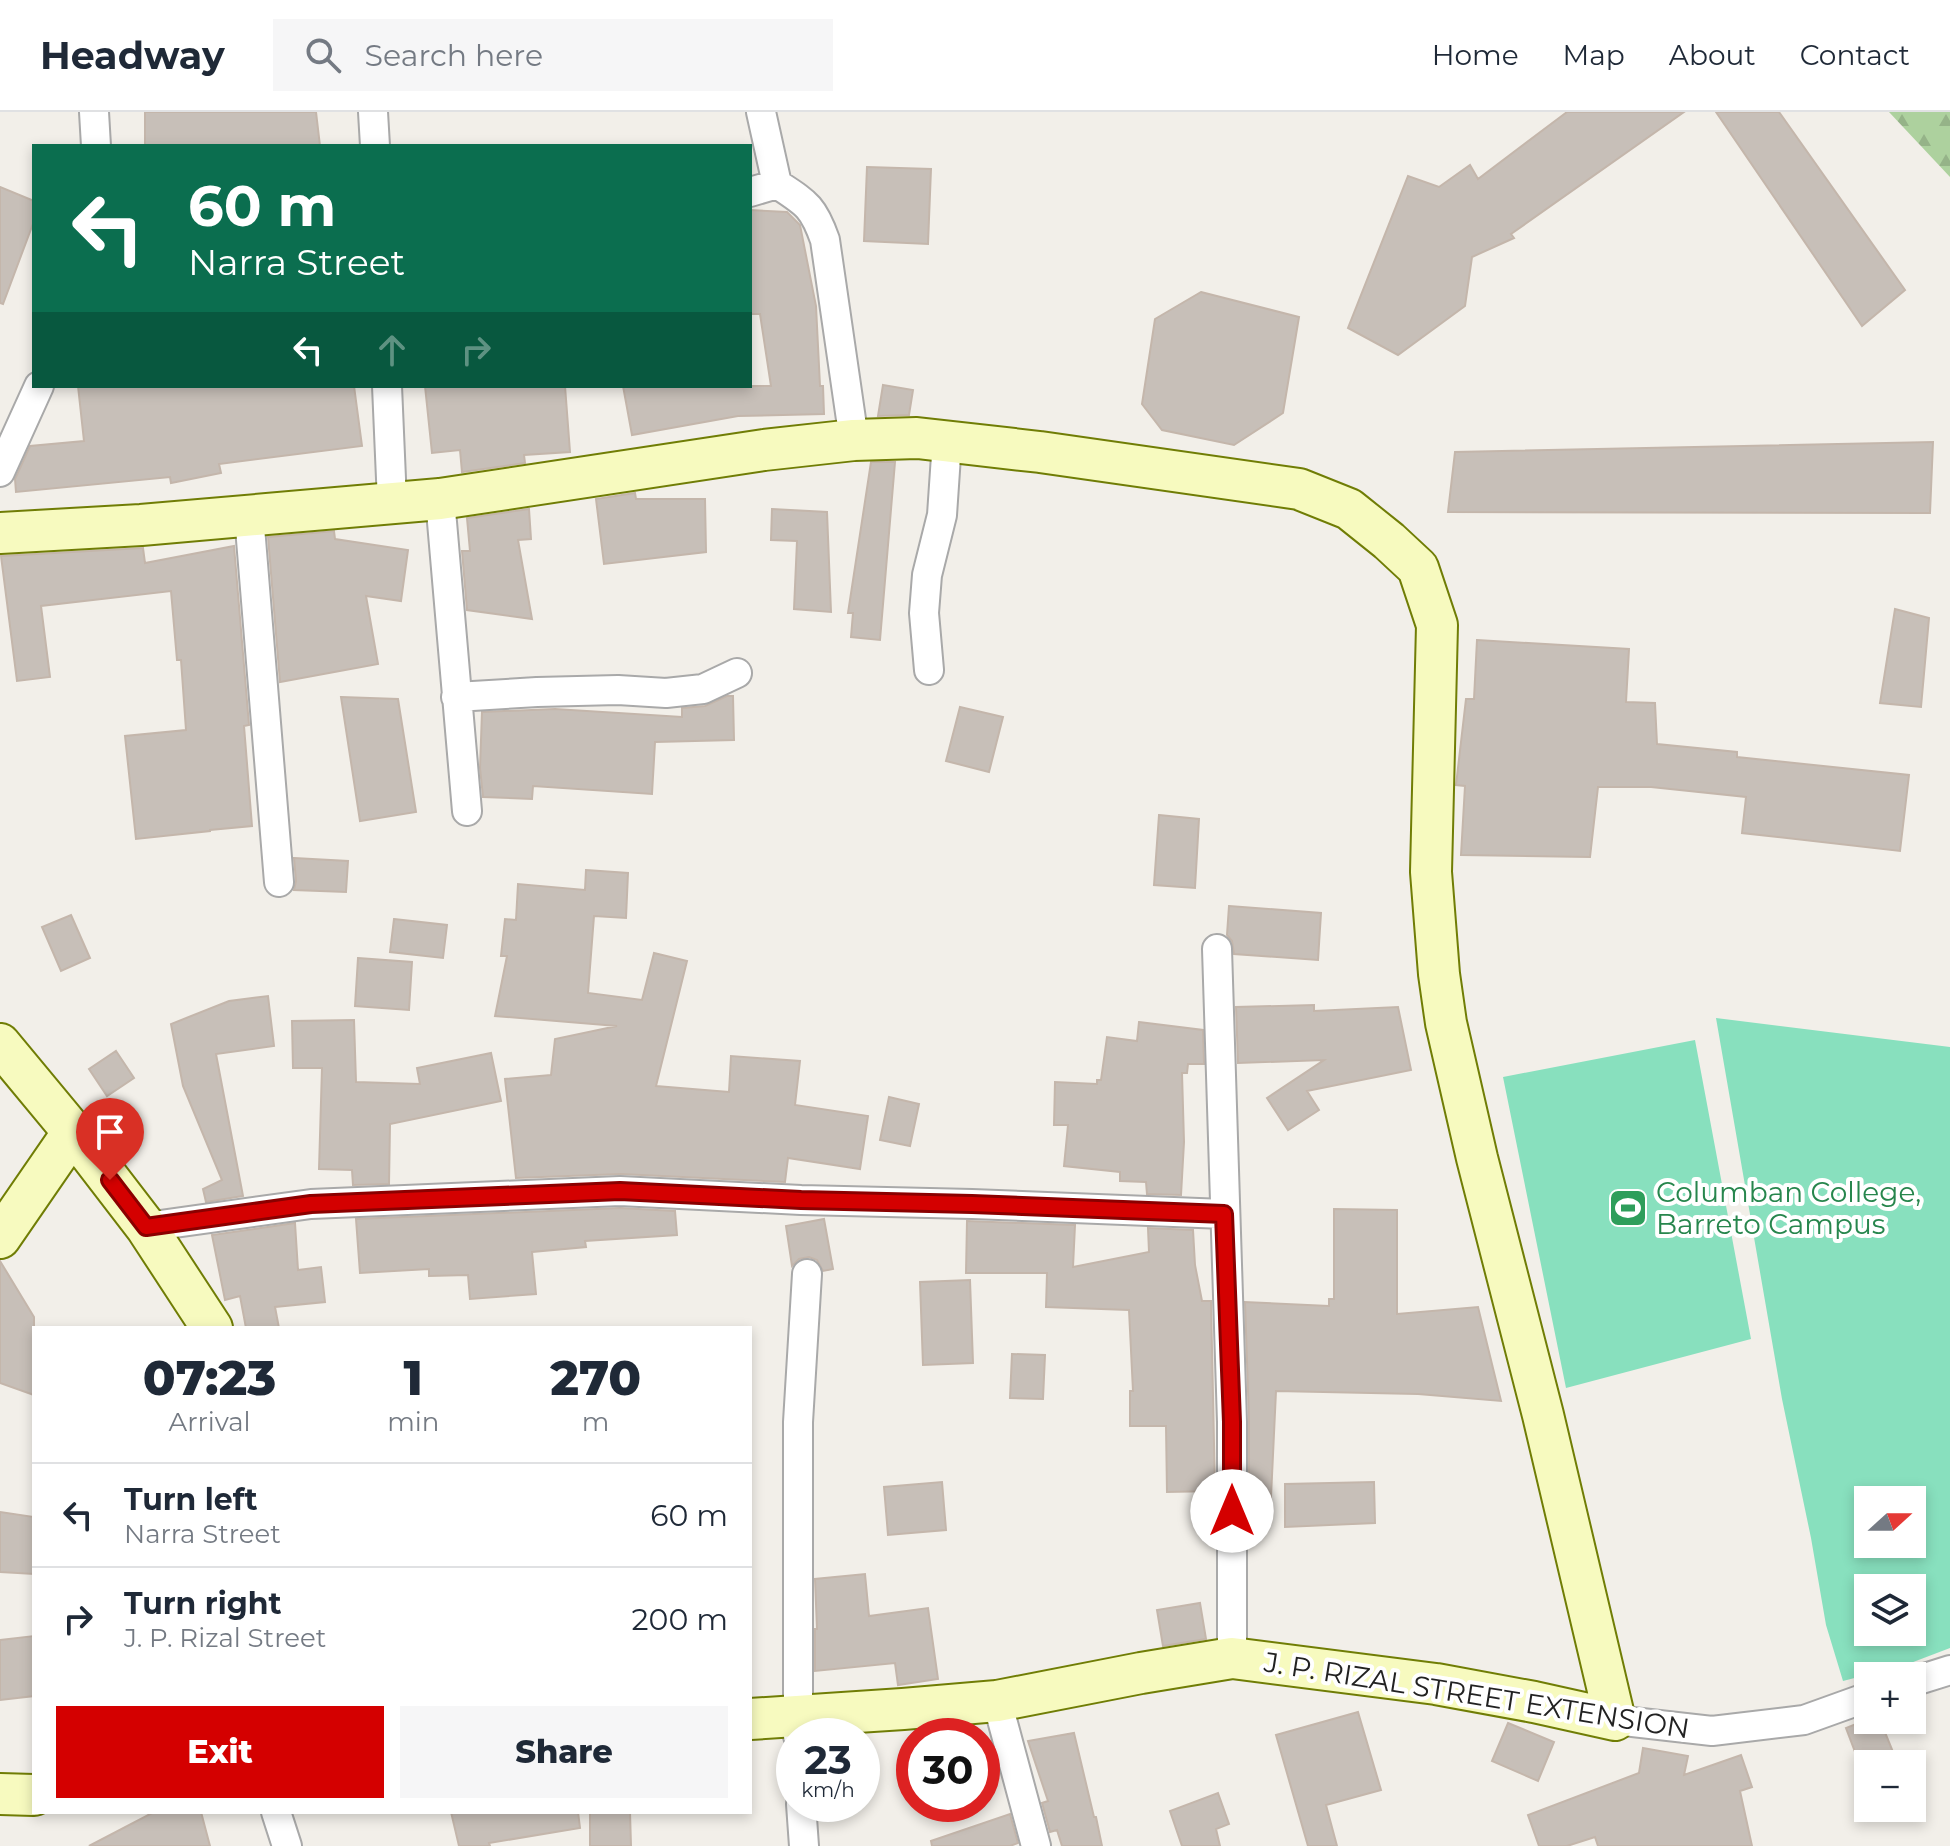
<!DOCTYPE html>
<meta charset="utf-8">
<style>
:root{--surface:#fff;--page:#f6f6f7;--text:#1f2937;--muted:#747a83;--line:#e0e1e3;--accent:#d40000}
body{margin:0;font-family:Montserrat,sans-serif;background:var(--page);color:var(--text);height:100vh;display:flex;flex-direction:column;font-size:30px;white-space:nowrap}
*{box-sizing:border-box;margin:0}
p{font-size:26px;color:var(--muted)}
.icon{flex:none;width:44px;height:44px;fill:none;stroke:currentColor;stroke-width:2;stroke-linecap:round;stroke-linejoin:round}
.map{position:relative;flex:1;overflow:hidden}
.panel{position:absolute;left:32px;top:1214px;width:720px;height:488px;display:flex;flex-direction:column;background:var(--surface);border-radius:0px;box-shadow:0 4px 12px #0003}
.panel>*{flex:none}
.guide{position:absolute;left:32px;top:32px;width:720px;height:244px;border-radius:0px;box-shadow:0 4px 12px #0003;background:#0b6e4f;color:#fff;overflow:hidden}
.needle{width:52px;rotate:69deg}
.tools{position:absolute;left:1854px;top:1374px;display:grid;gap:16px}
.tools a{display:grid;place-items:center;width:72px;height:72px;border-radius:0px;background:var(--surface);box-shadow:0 4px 12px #0003;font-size:40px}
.speed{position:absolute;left:776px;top:1606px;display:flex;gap:16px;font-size:40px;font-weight:700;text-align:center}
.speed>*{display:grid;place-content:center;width:104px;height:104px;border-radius:50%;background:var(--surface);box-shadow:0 4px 12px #0003;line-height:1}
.speed small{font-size:20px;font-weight:400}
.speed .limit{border:12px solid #d22;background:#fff;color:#111}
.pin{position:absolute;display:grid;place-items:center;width:68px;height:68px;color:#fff;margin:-82px -34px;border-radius:50% 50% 50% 0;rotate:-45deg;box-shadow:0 0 8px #0007}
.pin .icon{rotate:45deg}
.me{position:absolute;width:88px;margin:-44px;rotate:0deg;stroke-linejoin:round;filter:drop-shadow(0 0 6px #0008)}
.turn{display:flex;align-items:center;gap:28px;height:168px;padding:0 24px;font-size:36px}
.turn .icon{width:104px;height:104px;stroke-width:2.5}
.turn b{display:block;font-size:56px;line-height:68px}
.lanes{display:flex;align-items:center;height:76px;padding:0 24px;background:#0003;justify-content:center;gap:40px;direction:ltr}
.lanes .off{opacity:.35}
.eta{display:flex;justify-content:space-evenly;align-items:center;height:136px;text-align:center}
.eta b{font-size:48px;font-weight:800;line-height:56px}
.primary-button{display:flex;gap:16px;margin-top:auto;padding:16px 24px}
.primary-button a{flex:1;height:92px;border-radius:0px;background:var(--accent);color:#fff;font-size:32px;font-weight:800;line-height:92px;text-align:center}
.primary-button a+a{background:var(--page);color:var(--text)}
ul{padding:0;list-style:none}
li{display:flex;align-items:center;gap:24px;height:104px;padding:0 24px;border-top:2px solid var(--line)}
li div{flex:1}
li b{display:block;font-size:30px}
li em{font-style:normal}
header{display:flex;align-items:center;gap:48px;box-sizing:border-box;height:112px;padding:0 40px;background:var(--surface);border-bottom:2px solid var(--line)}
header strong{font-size:38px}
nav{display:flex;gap:44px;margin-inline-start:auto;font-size:28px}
.search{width:560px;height:72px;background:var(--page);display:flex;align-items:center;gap:20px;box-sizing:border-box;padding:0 28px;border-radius:0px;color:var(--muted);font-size:30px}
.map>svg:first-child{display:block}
.forest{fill:url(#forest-firs)}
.pitch{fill:#88e0be;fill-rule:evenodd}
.building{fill:#c7bfb8;stroke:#c4b6ab;stroke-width:2}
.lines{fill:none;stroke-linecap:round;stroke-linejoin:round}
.street-casing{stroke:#a9a9a9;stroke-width:32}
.secondary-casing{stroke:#707d05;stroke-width:44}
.street{stroke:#fff;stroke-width:28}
.secondary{stroke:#f7fabf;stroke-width:40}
.route-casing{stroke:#8a0000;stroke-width:20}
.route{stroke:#d40000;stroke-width:14}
.labels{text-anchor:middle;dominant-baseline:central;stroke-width:8;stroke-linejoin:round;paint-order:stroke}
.leisure-label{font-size:28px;fill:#27864d;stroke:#fff;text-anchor:start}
.street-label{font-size:28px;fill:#222;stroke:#fff}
</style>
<header>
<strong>Headway</strong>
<div class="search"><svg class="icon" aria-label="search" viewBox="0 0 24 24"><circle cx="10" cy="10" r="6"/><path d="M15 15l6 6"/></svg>Search here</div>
<nav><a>Home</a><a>Map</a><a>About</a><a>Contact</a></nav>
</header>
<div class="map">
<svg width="1950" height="1734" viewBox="0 0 1950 1734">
<defs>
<pattern id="forest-firs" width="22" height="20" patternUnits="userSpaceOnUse" patternTransform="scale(2)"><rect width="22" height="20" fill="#add19e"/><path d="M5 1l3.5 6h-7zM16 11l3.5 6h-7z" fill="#95b388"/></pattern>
</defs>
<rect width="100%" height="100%" fill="#f2efe9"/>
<path class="forest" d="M 1889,0 L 1950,0 L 1950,65 Z"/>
<path class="pitch" d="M 1716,906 L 1950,935 L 1950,1536 L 1908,1552 L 1843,1569 L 1826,1513 L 1811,1426 L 1782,1287 ZM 1868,1388 L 1912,1388 L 1912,1432 L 1868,1432 ZM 1868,1476 L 1912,1476 L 1912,1520 L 1868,1520 Z
M 1695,928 L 1751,1227 L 1566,1276 L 1503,965 Z"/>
<path class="building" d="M 145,0 L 316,0 L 320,34 L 145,34 Z
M 1567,0 L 1684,0 L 1511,122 L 1514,126 L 1472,145 L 1465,194 L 1398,243 L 1348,216 L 1408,64 L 1439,75 L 1470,53 L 1478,67 Z
M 1716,0 L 1779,0 L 1905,178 L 1862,214 Z
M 867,55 L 931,57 L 928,132 L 864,129 Z
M 0,75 L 34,89 L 34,109 L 3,192 L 0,191 Z
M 750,98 L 787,100 L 800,113 L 816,194 L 820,274 L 823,274 L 824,302 L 738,304 L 632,323 L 623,274 L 771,274 L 760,202 L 750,202 Z
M 1201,180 L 1299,205 L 1283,301 L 1234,333 L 1162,318 L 1142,292 L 1155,207 Z
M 883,273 L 913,278 L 909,303 L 878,304 Z
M 78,274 L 354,274 L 362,334 L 219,352 L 221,361 L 171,371 L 170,365 L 16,380 L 15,367 L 30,334 L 84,329 Z
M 425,274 L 565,274 L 570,340 L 524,343 L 525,351 L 462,360 L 460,338 L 432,341 Z
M 1933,330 L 1930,401 L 1448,400 L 1455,340 Z
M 871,350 L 895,350 L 880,528 L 851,525 L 853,501 L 848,501 Z
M 635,381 L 636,387 L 705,387 L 706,440 L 604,452 L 596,387 Z
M 529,397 L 531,427 L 518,428 L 532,507 L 467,498 L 462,439 L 470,439 L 467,406 Z
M 772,397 L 827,400 L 831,500 L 794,497 L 797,429 L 771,428 Z
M 334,419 L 335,427 L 408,438 L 401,489 L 366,484 L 378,552 L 280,570 L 268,425 Z
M 234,434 L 249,613 L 244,614 L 252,714 L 210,718 L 210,719 L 136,727 L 125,624 L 186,618 L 181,548 L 177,548 L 171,479 L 41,494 L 50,565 L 17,569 L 1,444 L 143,436 L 145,451 Z
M 1895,497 L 1929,506 L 1921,595 L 1880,591 Z
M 1477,528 L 1629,537 L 1626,590 L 1655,591 L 1657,632 L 1737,640 L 1737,645 L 1909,663 L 1900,739 L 1742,721 L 1746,685 L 1651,675 L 1598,675 L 1590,745 L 1461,743 L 1465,674 L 1456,673 L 1466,587 L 1474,587 Z
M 727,584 L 733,584 L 734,628 L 655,630 L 652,682 L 533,674 L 532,687 L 483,685 L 480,656 L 482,600 L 555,597 L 682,605 L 682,596 L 705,594 Z
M 341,585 L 398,587 L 416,700 L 360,709 Z
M 960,595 L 1003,605 L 989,660 L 946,649 Z
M 1159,703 L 1199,707 L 1195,776 L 1154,773 Z
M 294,746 L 348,749 L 346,780 L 294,778 L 296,769 Z
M 586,758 L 628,761 L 626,806 L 594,804 L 588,881 L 642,888 L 654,841 L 687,849 L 656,974 L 729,980 L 731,944 L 800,949 L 795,993 L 868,1004 L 860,1057 L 788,1046 L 785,1070 L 621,1062 L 516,1066 L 505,967 L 551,963 L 555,927 L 617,914 L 495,904 L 507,844 L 501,844 L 505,807 L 516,808 L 518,772 L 585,778 Z
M 1229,794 L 1321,801 L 1318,848 L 1234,842 L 1232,829 L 1227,823 Z
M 71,803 L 90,846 L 61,859 L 42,815 Z
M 394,807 L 447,813 L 443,846 L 390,840 Z
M 358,846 L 412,850 L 409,898 L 355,894 Z
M 268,884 L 274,934 L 216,942 L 243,1084 L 206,1090 L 203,1077 L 222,1068 L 183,974 L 171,912 L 229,889 Z
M 1314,893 L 1314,899 L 1398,895 L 1411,958 L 1307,979 L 1319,998 L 1288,1018 L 1267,986 L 1324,948 L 1238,951 L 1236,895 Z
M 354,908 L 356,970 L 420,972 L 417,956 L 491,941 L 501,989 L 390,1012 L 389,1072 L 353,1073 L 352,1058 L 319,1057 L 322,956 L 293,956 L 292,909 Z
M 1139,910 L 1203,918 L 1204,952 L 1188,952 L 1187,961 L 1182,961 L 1184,1030 L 1181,1083 L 1147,1082 L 1146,1070 L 1120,1069 L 1120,1060 L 1064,1054 L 1068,1013 L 1054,1013 L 1055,970 L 1097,972 L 1097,968 L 1101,968 L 1107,925 L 1137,929 Z
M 116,939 L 134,966 L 107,984 L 89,957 Z
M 889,985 L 919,992 L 910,1034 L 880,1028 Z
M 620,1096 L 675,1099 L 677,1123 L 585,1129 L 586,1135 L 532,1140 L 536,1182 L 470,1187 L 468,1163 L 429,1164 L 429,1157 L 360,1161 L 356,1107 Z
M 1334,1097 L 1397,1098 L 1397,1202 L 1478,1195 L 1501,1289 L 1418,1282 L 1276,1279 L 1271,1385 L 1249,1384 L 1249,1309 L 1245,1190 L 1329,1194 L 1329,1187 L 1334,1187 Z
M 824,1107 L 833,1157 L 823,1159 L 817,1148 L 809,1145 L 799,1147 L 792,1154 L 786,1114 Z
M 967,1109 L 1075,1113 L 1073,1155 L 1149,1140 L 1148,1116 L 1193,1118 L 1195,1153 L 1202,1189 L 1211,1189 L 1215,1379 L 1167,1380 L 1166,1314 L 1130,1314 L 1130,1279 L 1133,1279 L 1129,1198 L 1046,1195 L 1047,1161 L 966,1161 Z
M 295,1111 L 298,1158 L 321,1155 L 325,1190 L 275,1195 L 279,1216 L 246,1216 L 240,1184 L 225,1188 L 212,1123 Z
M 0,1149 L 34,1205 L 34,1283 L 0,1271 Z
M 970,1168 L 973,1251 L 923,1253 L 920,1170 Z
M 1012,1242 L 1045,1243 L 1043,1287 L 1010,1286 Z
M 942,1370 L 946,1418 L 888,1423 L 884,1375 Z
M 1374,1370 L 1375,1411 L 1285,1415 L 1285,1372 Z
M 0,1400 L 34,1405 L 34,1462 L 0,1460 Z
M 865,1462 L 869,1504 L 928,1496 L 938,1567 L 898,1573 L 895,1551 L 815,1559 L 815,1517 L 817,1517 L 815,1467 Z
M 1200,1491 L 1206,1527 L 1163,1534 L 1157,1498 Z
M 34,1524 L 34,1584 L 0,1588 L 0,1528 Z
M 1358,1600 L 1381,1678 L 1326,1693 L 1337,1734 L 1308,1734 L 1276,1623 Z
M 1866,1608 L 1880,1608 L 1893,1640 L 1860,1653 L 1846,1616 Z
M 1508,1611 L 1554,1630 L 1538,1669 L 1492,1649 Z
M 1074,1621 L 1094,1705 L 1096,1705 L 1102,1734 L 1062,1734 L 1057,1718 L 1050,1720 L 1042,1691 L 1048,1689 L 1028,1629 Z
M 1643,1636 L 1688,1644 L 1684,1663 L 1741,1643 L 1752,1675 L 1740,1679 L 1752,1734 L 1598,1734 L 1595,1725 L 1567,1734 L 1539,1734 L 1528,1703 L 1639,1661 Z
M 1218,1681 L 1229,1712 L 1216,1717 L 1220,1734 L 1182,1734 L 1170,1699 Z
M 154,1700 L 201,1700 L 210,1734 L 89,1734 Z
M 451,1700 L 578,1700 L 580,1716 L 489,1731 L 490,1734 L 459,1734 Z
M 590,1700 L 630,1700 L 631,1734 L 590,1734 Z
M 1010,1702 L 1018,1731 L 1010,1734 L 932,1734 L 931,1729 Z"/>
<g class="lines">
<defs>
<path id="street" d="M 94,0 L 96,34
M 373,0 L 375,34
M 761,0 L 777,72 C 806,91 813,94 825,128 L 854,328
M 750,80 L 777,72
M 387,274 L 392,390
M 0,360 L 39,274
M 440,387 L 467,699
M 249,403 L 279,770
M 929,558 L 924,501 L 927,463 L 942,403 L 947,329
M 456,585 L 537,580 L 618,578 L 666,581 L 703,577 L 737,561
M 1217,837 L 1232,1310 L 1232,1546
M 146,1115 L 311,1092 L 620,1079 L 801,1088 L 972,1092 L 1224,1102
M 1912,1570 L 1950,1558
M 997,1589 L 1036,1734
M 1615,1608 L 1712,1619 L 1804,1608 L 1868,1585
M 798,1624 L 798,1310 L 807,1162
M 801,1692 L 804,1734
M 276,1700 L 287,1734"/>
<path id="secondary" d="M 0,421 L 141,413 L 440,387 L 764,338 L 854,328 L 917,326 L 1040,340 L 1299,377 L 1349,397 L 1389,429 L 1418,456 L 1437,513 L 1431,760 L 1439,862 L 1446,911 L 1477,1046 L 1543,1303 L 1615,1608 L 1534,1590 L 1436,1572 L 1232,1546 L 1141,1561 L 997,1589 L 903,1597 L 750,1607
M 0,932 L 73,1020 L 146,1115 L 212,1216
M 0,1126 L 73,1020
M 0,1682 L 34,1683"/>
</defs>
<use href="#street" class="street-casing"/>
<use href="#secondary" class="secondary-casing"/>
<use href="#street" class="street"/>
<use href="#secondary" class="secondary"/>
</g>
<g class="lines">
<defs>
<path id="route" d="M 110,1068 L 146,1115 L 311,1092 L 620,1079 L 801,1088 L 972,1092 L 1224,1102 L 1232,1310 L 1232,1399"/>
</defs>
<use href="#route" class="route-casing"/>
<use href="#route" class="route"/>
</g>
<defs>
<symbol id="stadium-square" viewBox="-11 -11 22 22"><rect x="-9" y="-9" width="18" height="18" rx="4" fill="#2e9e5b" stroke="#fff"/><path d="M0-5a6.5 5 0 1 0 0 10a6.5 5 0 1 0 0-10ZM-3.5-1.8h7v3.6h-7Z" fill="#fff"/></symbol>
</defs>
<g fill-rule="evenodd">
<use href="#stadium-square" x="1606" y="1074" width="44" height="44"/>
</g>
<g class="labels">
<g class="leisure-label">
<text x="1656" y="1080">Columban College,<tspan x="1656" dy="32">Barreto Campus</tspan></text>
</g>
<g class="street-label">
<text transform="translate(1477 1583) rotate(9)">J. P. RIZAL STREET EXTENSION</text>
</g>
</g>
</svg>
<div class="tools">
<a><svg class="needle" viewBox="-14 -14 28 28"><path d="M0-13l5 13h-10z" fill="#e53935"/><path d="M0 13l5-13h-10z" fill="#747a83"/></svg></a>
<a><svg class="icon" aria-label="layers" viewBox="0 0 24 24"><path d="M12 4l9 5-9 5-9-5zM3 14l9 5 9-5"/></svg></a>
<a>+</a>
<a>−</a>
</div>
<div class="speed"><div>23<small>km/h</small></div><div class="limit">30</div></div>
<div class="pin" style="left:110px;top:1068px;background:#d93025"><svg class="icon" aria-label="arrive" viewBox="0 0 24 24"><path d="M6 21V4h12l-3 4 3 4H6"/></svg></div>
<svg class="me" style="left:1232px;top:1399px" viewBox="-20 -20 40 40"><circle r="19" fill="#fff"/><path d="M0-13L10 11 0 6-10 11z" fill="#d40000"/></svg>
<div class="guide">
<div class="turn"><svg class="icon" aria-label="left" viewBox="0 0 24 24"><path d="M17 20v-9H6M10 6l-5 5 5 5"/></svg><div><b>60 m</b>Narra Street</div></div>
<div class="lanes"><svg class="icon" aria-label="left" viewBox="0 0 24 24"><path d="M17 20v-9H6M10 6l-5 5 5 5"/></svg><svg class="icon off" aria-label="ahead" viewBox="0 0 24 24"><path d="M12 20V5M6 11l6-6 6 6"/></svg><svg class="icon off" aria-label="right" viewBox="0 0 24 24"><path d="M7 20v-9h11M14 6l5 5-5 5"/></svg></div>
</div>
<section class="panel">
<div class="eta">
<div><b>07:23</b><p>Arrival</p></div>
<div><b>1</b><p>min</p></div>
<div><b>270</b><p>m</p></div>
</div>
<ul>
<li><svg class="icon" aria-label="left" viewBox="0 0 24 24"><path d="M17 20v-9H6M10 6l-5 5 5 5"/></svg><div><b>Turn left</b><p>Narra Street</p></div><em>60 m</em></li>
<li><svg class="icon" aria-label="right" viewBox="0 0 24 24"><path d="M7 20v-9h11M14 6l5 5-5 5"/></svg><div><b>Turn right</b><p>J. P. Rizal Street</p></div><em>200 m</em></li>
</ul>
<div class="primary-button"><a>Exit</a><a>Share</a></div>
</section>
</div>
